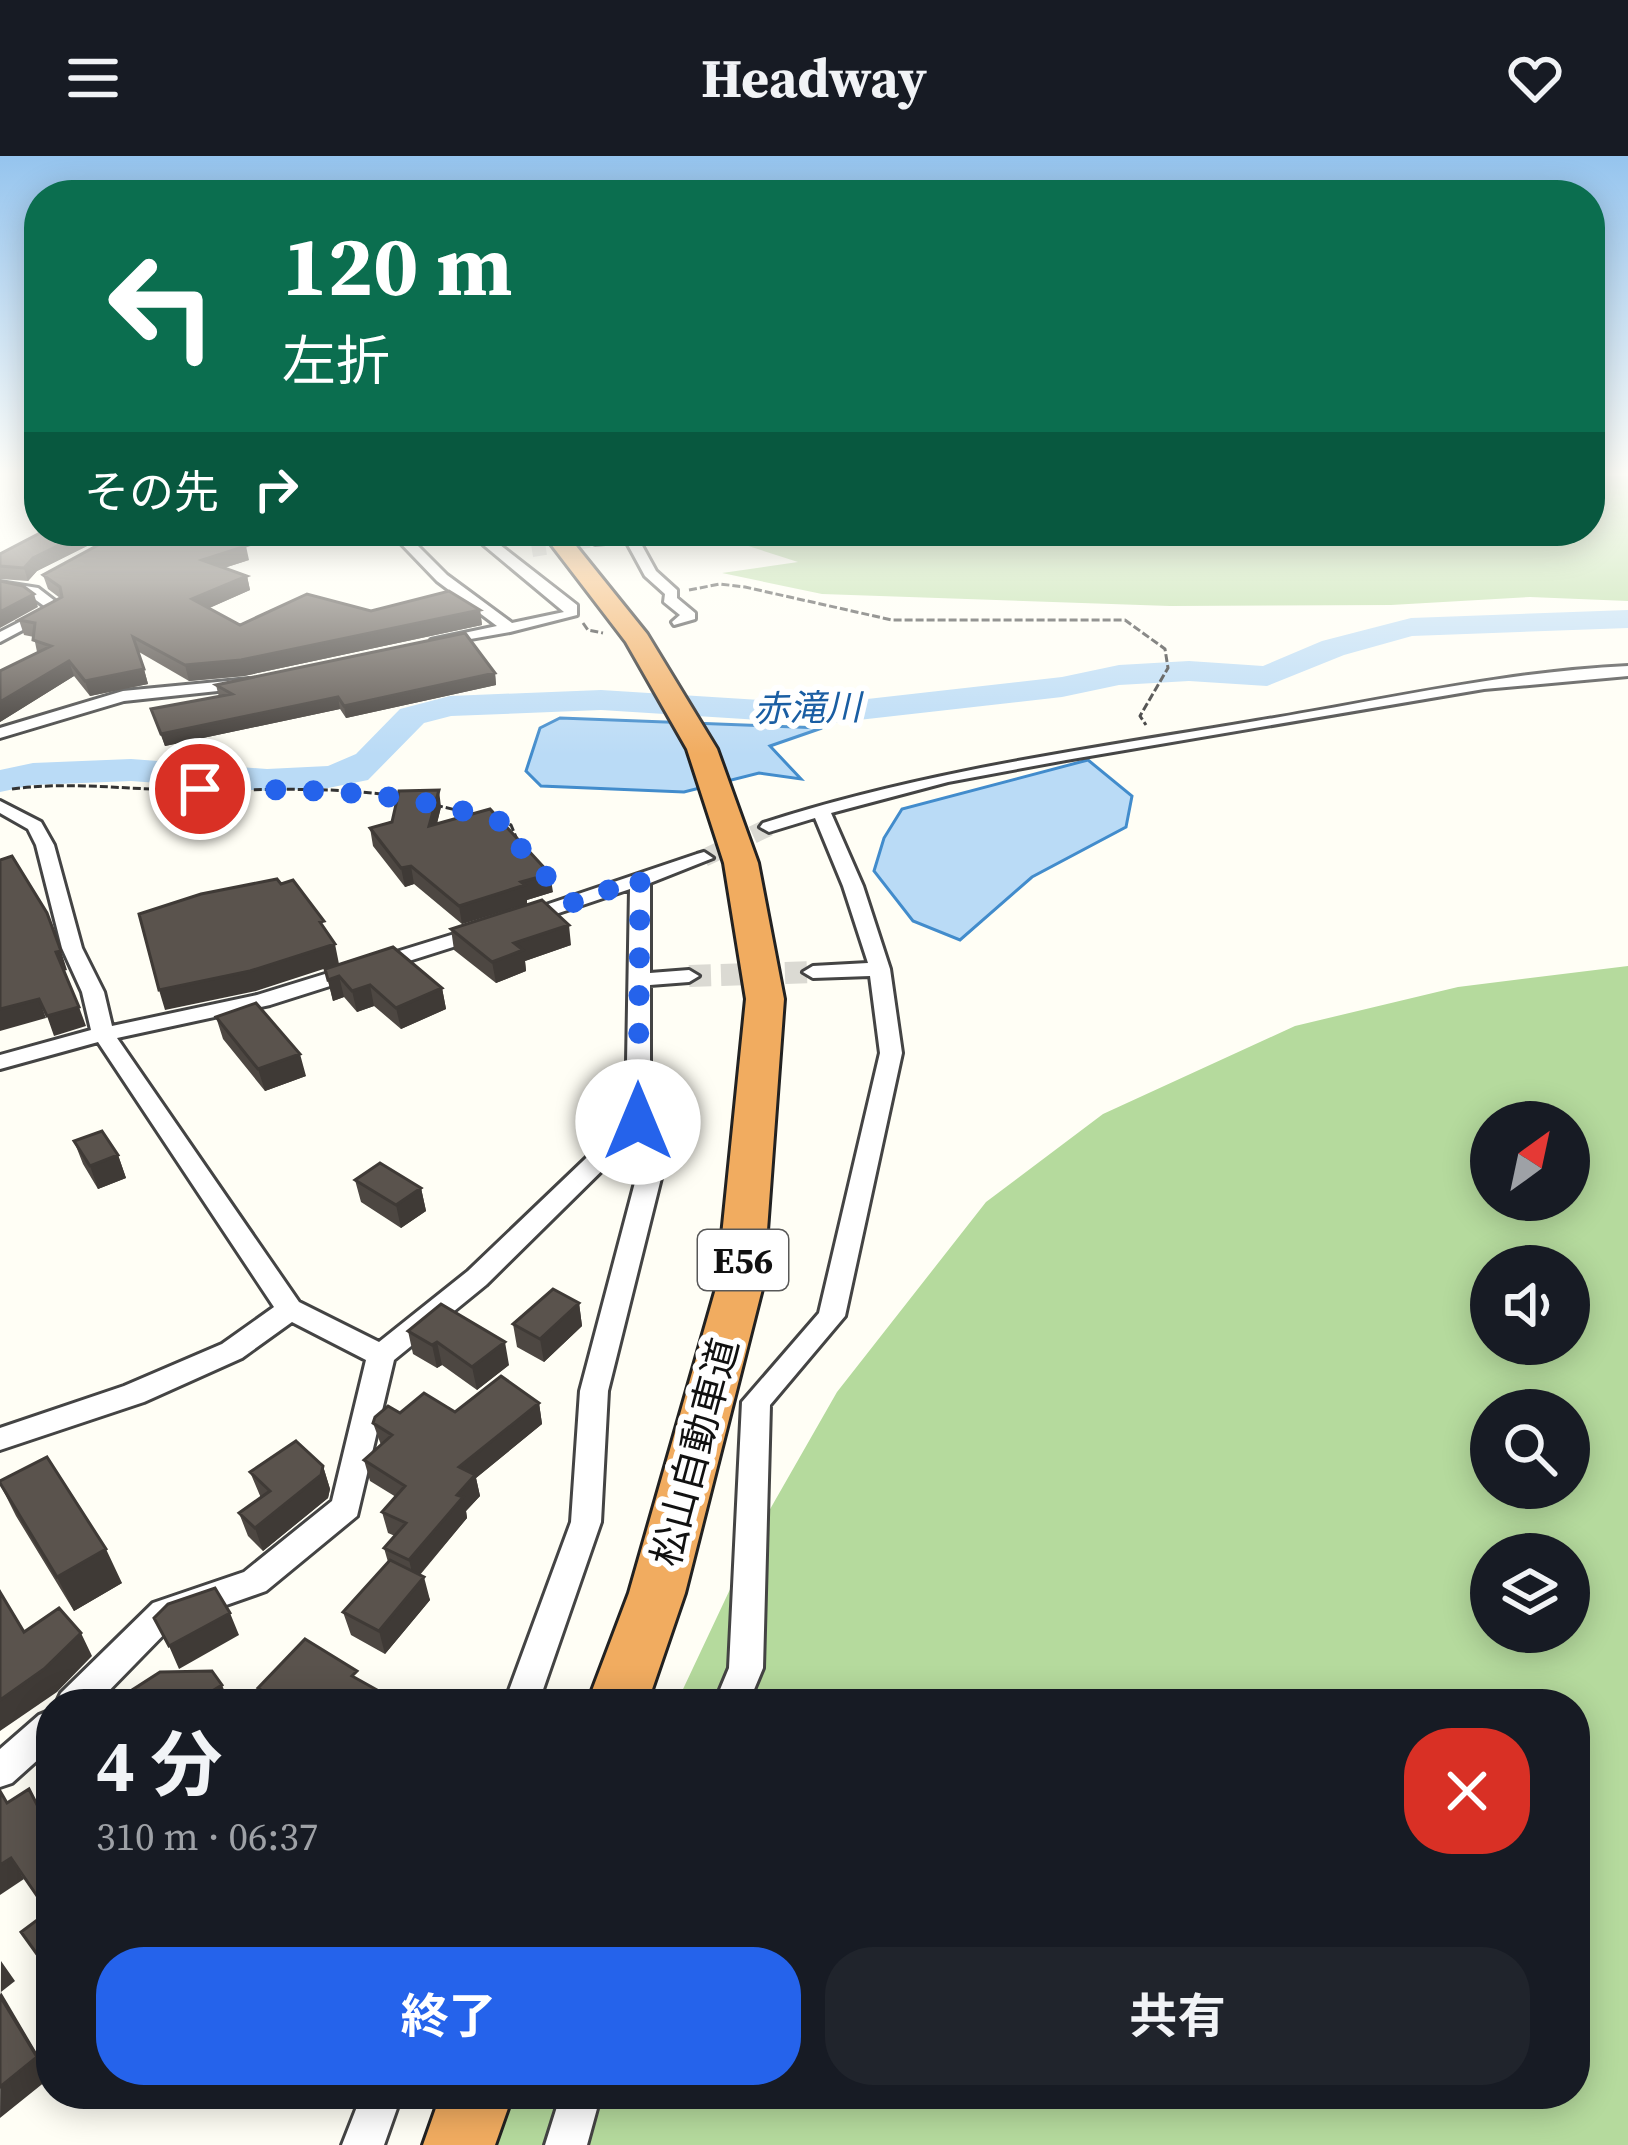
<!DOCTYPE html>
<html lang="ja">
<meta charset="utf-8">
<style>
:root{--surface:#171b24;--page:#20242c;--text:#f1f3f6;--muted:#9ea1a6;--accent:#2563eb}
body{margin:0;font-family:"Source Serif 4","Noto Sans JP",serif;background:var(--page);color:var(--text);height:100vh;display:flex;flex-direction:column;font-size:45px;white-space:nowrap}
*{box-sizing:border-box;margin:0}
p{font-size:39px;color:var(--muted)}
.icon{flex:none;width:66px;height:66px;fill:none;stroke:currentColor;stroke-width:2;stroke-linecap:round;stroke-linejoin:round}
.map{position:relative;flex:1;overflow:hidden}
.panel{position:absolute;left:36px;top:1533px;width:1554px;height:420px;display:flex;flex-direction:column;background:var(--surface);border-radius:48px;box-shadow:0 6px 30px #0003}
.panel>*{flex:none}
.top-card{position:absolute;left:24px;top:24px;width:1581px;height:366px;border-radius:48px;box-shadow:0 6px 30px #0003;background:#0b6e4f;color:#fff;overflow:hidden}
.needle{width:78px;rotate:33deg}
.buttons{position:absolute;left:1470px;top:945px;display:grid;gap:24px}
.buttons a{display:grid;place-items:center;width:120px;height:120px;border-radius:50%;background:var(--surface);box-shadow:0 6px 30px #0003;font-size:60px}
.pin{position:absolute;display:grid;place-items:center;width:102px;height:102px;color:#fff;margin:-51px;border:6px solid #fff;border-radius:50%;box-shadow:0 3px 12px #0007}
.me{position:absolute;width:132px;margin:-66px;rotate:0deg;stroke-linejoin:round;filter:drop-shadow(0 0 9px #0008)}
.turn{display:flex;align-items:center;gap:42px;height:252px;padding:0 60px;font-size:54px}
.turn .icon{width:156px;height:156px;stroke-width:2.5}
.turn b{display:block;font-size:84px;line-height:102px}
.then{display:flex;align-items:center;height:114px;padding:0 60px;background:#0003;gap:24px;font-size:45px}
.round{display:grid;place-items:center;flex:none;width:126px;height:126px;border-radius:48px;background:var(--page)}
.summary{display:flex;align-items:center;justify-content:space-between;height:204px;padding:0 60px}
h1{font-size:72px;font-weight:700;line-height:90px}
.action{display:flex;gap:24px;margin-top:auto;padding:24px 60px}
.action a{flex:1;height:138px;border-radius:48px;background:var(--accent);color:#fff;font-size:48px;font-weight:700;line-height:138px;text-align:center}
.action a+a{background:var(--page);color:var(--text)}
header{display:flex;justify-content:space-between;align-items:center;height:156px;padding:0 60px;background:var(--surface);font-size:54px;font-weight:700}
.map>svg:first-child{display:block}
.forest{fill:#b5da9d;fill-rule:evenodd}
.water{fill:#badbf6;stroke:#428ccc;stroke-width:3}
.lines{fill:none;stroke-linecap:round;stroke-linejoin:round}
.river{fill:#badbf6;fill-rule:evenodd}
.minor-tunnel-far2{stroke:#dbdad3;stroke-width:14;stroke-dasharray:14 8;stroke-linecap:butt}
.minor-tunnel-far1{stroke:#dbdad3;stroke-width:18;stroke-dasharray:18 9;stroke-linecap:butt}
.minor-tunnel{stroke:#dbdad3;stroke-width:22;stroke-dasharray:22 10;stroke-linecap:butt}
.minor-casing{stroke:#444;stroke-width:6}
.motorway-casing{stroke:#222;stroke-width:6}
.path{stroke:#333;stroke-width:3;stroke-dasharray:8 3;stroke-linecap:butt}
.minor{fill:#fff;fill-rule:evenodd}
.motorway{fill:#f1ac60;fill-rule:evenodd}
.wall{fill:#4d4742}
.shaded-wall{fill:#3f3a36}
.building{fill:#5a534d;stroke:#3f3a36;stroke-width:3}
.route{stroke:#2563eb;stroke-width:21;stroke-dasharray:0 37.8}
.labels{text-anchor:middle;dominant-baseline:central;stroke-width:12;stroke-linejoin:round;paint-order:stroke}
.far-water-label{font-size:36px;font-style:italic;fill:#1a5ea3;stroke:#fff}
.shield{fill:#fff;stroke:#585858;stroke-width:3}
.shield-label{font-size:36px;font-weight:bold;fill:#111}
.street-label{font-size:39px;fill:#111;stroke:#fff}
</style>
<header><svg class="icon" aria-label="menu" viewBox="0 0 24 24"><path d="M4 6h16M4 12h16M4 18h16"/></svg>Headway<svg class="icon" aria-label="heart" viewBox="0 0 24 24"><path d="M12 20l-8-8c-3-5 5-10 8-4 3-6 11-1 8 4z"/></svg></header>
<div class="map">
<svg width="1628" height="1989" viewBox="0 0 1628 1989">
<rect width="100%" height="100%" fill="#fffef5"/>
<path class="forest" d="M 1590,320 L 1628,320 L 1628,445 L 1530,441 L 1391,449 L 1170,450 L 822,438 L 722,417 L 798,406 L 702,375 L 1590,375 Z
M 1628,810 L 1628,1989 L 446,1989 L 474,1938 L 1575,1938 L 1575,1548 L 676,1548 L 757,1376 L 837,1236 L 986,1046 L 1103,958 L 1295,870 L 1458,831 ZM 1491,966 L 1569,966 L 1569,1044 L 1491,1044 ZM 1491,1110 L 1569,1110 L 1569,1188 L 1491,1188 ZM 1491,1254 L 1569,1254 L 1569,1332 L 1491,1332 ZM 1491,1398 L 1569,1398 L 1569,1476 L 1491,1476 Z"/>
<path class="water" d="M 560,562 L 822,572 L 770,590 L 801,623 L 759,617 L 684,636 L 541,630 L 526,615 L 540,572 Z
M 1088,604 L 1132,640 L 1126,671 L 1032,721 L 960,784 L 913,765 L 874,715 L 884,682 L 902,653 Z"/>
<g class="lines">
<path class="river" d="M 1628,454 L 1628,472 L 1412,480 L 1344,499 L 1267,530 L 1189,525 L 1119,529 L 1062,541 L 823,568 L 601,554 L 451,560 L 424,567 L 368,624 L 328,632 L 267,635 L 131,625 L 33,629 L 0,636 L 0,614 L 33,607 L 131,603 L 267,613 L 328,610 L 356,598 L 400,553 L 450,540 L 601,534 L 823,548 L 1062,521 L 1119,509 L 1189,505 L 1263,510 L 1322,485 L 1411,462 Z"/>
<path class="minor-tunnel-far2" d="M 532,394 L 595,384"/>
<path class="minor-tunnel-far1" d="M 704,702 L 769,671"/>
<path class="minor-tunnel" d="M 689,820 L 813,816"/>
<defs>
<path id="minor" d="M 389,375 L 403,375 L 447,419 L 512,467 L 564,456 L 467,375 L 482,375 L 577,449 L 577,459 L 510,476 L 431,490 L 431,484 L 497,470 L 437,425 Z
M 620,375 L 634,375 L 656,415 L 677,434 L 677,442 L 695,457 L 695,463 L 674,469 L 672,466 L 680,459 L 664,446 L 665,438 L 645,420 L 626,385 L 595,388 L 588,384 L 622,378 Z
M 0,426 L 38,432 L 64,452 L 0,486 L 0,476 L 47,452 L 29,439 L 0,434 Z
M 1628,510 L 1628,520 L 1484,533 L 1066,604 L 948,626 L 831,657 L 863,730 L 890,813 L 902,897 L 845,1160 L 770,1249 L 763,1512 L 748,1548 L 714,1548 L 729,1512 L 742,1246 L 819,1157 L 880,897 L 870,820 L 813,822 L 803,816 L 813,810 L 868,807 L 843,730 L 815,662 L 769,676 L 760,671 L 763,667 C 923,615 1089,593 1256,565 C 1380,545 1502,516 1628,510 Z
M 249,523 L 255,525 L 255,531 L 124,545 L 0,582 L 0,572 L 123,535 Z
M 0,645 L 41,666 L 54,689 L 82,792 L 104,836 L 112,870 L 257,839 L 477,771 L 491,771 L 491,779 L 270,849 L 117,882 L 299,1146 L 379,1186 L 468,1115 L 626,964 L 630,733 L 523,769 L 513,763 L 516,759 L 697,698 L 704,696 L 713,702 L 650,727 L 650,817 L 689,814 L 699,820 L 689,826 L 650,829 L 650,963 L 672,978 L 608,1235 L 601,1366 L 538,1548 L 504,1548 L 571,1366 L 580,1235 L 647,981 L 640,977 L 486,1129 L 394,1204 L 357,1360 L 266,1435 L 175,1467 L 96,1548 L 56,1548 L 61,1537 L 153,1447 L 244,1416 L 332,1345 L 366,1204 L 292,1166 L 242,1202 L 144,1246 L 0,1294 L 0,1272 L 124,1230 L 222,1188 L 274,1151 L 98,886 L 0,913 L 0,899 L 91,874 L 82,836 L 62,792 L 36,689 L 28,673 L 0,657 Z
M 51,1554 L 51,1592 L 12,1627 L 0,1631 L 0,1593 L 39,1559 Z
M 362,1938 L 402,1938 L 384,1989 L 342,1989 Z
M 561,1938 L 601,1938 L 587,1989 L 545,1989 Z"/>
<path id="motorway" d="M 541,375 L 564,375 L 647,478 L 717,593 L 758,707 L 784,843 L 763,1129 L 685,1437 L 647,1548 L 587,1548 L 629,1437 L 717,1129 L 746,843 L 724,707 L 687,593 L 626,486 Z
M 441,1938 L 513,1938 L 495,1989 L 423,1989 Z"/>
</defs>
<use href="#minor" class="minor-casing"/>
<use href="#motorway" class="motorway-casing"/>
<path class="path" d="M 689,434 L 720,428 L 745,431 L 892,464 L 1125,464 L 1165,493 L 1168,512 L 1140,560 L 1146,569
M 583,467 L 588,474 L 603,477
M 12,633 C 71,625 129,634 188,634 C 260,635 330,629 401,641
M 435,649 L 477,659
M 499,665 L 511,669 L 518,686"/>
<use href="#minor" class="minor"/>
<use href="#motorway" class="motorway"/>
</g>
<path class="wall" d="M 91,388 L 37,415 L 28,425 L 0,423 L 0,398 Z
M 249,404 L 224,412 L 247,420 L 250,434 L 209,452 L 240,469 L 371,455 L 480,454 L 482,469 L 244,520 L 189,525 L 139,496 L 148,528 L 90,540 L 74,520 L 0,566 L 0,515 L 37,496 L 34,481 L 24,479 L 19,464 L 60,442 L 48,433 L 43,419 Z
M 495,517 L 496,529 L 346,562 L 340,553 L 165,590 L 151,553 L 219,541 L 216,529 Z
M 441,651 L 437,667 L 553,736 L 527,744 L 527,748 L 462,768 L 414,728 L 405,731 L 373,690 L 370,672 Z
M 451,773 L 571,789 L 525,805 L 526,815 L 496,827 L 454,794 Z
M 325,813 L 442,832 L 446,853 L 401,873 L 374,850 L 357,856 L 344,841 L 333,845 Z
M 216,861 L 306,920 L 265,935 L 223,883 Z
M 74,985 L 118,999 L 126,1022 L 98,1033 L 83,1008 Z
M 355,1024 L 421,1032 L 426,1055 L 401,1072 L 361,1046 Z
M 579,1147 L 582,1170 L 544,1206 L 517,1191 L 513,1168 Z
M 408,1175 L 509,1209 L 477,1234 L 442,1209 L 437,1212 L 413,1198 Z
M 539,1247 L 542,1268 L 476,1322 L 480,1340 L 466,1355 L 467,1362 L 420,1419 L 430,1444 L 385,1498 L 351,1479 L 343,1456 L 388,1406 L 384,1392 L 395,1380 L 388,1377 L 382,1356 L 396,1341 L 370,1325 L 364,1304 L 381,1289 L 373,1267 L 400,1257 L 455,1256 Z
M 323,1310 L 330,1333 L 328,1342 L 263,1395 L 248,1380 L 239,1357 L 261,1342 L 250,1316 Z
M 0,1328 L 122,1427 L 74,1455 L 16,1360 Z
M 360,1525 L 402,1548 L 264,1548 L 258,1532 Z"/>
<path class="shaded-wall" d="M 88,375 L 91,388 L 37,415 L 28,425 L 24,412 L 33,402 Z
M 96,375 L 119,375 L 99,385 Z
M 246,390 L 249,404 L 205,418 L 202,404 Z
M 247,420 L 250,434 L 196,458 L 192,443 Z
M 34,438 L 38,451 L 0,472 L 0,456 Z
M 480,454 L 482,469 L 244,520 L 189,525 L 185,509 Z
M 69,505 L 74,520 L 0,566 L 0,546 Z
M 144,513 L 148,528 L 90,540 L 85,525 Z
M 495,517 L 496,529 L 346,562 L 344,550 Z
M 338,541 L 340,553 L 165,590 L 161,578 Z
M 439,634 L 441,651 L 432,688 L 429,670 Z
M 411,710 L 414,728 L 405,731 L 401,712 Z
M 550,718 L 553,736 L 527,744 L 527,748 L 462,768 L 459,750 L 521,726 Z
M 569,769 L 571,789 L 525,805 L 526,815 L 496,827 L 492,806 L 514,787 Z
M 335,788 L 339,808 L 256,835 L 165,854 L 159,834 Z
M 61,795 L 67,814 L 63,815 L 56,796 Z
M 339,820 L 344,841 L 333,845 L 328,824 Z
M 370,829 L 374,850 L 357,856 L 352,835 Z
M 442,832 L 446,853 L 401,873 L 396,852 Z
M 39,843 L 46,862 L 0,875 L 0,853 Z
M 79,851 L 86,870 L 54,880 L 47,860 Z
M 300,898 L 306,920 L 265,935 L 258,913 Z
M 118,999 L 126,1022 L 98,1033 L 90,1010 Z
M 421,1032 L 426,1055 L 401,1072 L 396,1049 Z
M 579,1147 L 582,1170 L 544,1206 L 540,1183 Z
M 437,1186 L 442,1209 L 437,1212 L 432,1189 Z
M 505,1186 L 509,1209 L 477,1234 L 472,1211 Z
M 539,1247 L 542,1268 L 476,1322 L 480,1340 L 466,1355 L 467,1362 L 414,1425 L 409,1404 L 459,1311 Z
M 323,1310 L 330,1333 L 328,1342 L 263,1395 L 255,1372 Z
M 106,1393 L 122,1427 L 74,1455 L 57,1421 Z
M 424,1421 L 430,1444 L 385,1498 L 379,1475 Z
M 230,1457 L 239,1479 L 179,1513 L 169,1490 Z
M 81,1477 L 92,1500 L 57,1536 L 0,1575 L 0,1544 Z
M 222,1529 L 230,1548 L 195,1548 L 194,1546 Z
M 11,1702 L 24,1723 L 0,1739 L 0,1709 Z
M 51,1791 L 51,1819 L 39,1801 Z
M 1,1805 L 15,1825 L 1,1836 L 51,1921 L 0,1962 Z"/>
<path class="building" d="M 44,375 L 88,375 L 33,402 L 24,412 L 0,410 L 0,398 Z
M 124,375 L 206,375 L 246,390 L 202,404 L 247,420 L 192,443 L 240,469 L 307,438 L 371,455 L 449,435 L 480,454 L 241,504 L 185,509 L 133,481 L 144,513 L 85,525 L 69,505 L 0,546 L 0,515 L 51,490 L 33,484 L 35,467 L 19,464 L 62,441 L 60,431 L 43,419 Z
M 0,425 L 23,430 L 34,438 L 0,456 Z
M 465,477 L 495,517 L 344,550 L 338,541 L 161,578 L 151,553 L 232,538 L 216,529 Z
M 439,634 L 429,670 L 490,653 L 550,718 L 521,726 L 525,729 L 459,750 L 411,710 L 401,712 L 370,672 L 392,666 L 399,635 Z
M 12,700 L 47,757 L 61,795 L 56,796 L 79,851 L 47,860 L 39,843 L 0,853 L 0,704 Z
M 277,723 L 281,728 L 293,724 L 324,765 L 320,766 L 335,788 L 250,815 L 159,834 L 139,758 L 201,738 Z
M 542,744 L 569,769 L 514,787 L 523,794 L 492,806 L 451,773 Z
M 393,791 L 442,832 L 396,852 L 370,829 L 352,835 L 339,820 L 328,824 L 325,813 Z
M 256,847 L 300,898 L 258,913 L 216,861 Z
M 102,975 L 118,999 L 90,1010 L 74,985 Z
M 380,1007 L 421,1032 L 396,1049 L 355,1024 Z
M 553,1133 L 579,1147 L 540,1183 L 513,1168 Z
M 441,1148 L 505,1186 L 472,1211 L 437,1186 L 432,1189 L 408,1175 Z
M 501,1220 L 539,1247 L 459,1311 L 475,1319 L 457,1339 L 463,1341 L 409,1404 L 384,1392 L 406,1367 L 382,1356 L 405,1330 L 364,1304 L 392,1279 L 373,1267 L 375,1261 L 388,1250 L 400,1257 L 424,1237 L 455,1256 Z
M 296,1285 L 323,1310 L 321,1319 L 255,1372 L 239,1357 L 270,1335 L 250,1316 Z
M 47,1301 L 106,1393 L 57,1421 L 0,1327 L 0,1325 Z
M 390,1404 L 424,1421 L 379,1475 L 343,1456 Z
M 215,1432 L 230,1457 L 169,1490 L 154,1462 L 168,1448 Z
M 0,1436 L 24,1476 L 59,1452 L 81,1477 L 44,1513 L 0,1544 Z
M 305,1483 L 357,1515 L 352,1520 L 402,1548 L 283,1548 L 258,1532 Z
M 212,1515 L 222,1529 L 194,1546 L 196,1548 L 137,1548 L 129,1536 L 160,1516 Z
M 86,1538 L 92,1548 L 69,1548 Z
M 29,1633 L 51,1676 L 51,1791 L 39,1801 L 21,1776 L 48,1756 L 11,1702 L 0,1709 L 0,1635 L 7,1647 Z
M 0,1840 L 37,1901 L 0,1931 Z"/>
<linearGradient id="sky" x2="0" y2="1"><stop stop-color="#95c4ee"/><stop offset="0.53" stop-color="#fffffa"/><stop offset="1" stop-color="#fffffa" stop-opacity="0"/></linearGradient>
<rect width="1628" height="599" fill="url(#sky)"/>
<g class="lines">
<path class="route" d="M 200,633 C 315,634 399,632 511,669 L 524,699 L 574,747 L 640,722 L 638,966"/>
</g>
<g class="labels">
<g class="far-water-label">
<text transform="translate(807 552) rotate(-1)">赤滝川</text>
</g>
<rect class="shield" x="698" y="1074" width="90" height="60" rx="9"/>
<g class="shield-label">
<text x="743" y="1104">E56</text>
</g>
<g class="street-label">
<text transform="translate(695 1296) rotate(-75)">松山自動車道</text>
</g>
</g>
</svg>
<div class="buttons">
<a><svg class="needle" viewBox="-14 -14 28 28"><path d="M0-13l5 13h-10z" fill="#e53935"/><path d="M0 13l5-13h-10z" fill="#9ea1a6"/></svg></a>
<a><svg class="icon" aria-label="sound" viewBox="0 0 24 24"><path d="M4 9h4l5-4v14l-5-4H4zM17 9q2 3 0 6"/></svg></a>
<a><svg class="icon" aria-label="search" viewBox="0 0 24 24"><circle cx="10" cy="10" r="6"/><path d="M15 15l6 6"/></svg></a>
<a><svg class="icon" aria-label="layers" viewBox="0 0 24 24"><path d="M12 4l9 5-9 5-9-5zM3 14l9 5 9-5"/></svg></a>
</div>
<div class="pin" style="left:200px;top:633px;background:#d93025"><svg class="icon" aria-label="arrive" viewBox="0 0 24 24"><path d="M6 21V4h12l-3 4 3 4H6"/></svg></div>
<svg class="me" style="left:638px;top:966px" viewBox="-20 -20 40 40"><circle r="19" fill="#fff"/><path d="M0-13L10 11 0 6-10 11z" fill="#2563eb"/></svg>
<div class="top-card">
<div class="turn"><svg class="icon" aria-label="left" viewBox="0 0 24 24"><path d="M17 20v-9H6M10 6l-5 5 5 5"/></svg><div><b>120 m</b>左折</div></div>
<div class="then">その先<svg class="icon" aria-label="right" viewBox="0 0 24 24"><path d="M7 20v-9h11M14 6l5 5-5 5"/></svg></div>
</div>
<section class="panel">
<div class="summary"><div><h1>4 分</h1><p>310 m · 06:37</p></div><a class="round" style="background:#d93025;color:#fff"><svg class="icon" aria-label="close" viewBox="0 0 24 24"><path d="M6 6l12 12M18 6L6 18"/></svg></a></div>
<div class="action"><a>終了</a><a>共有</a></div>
</section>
</div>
